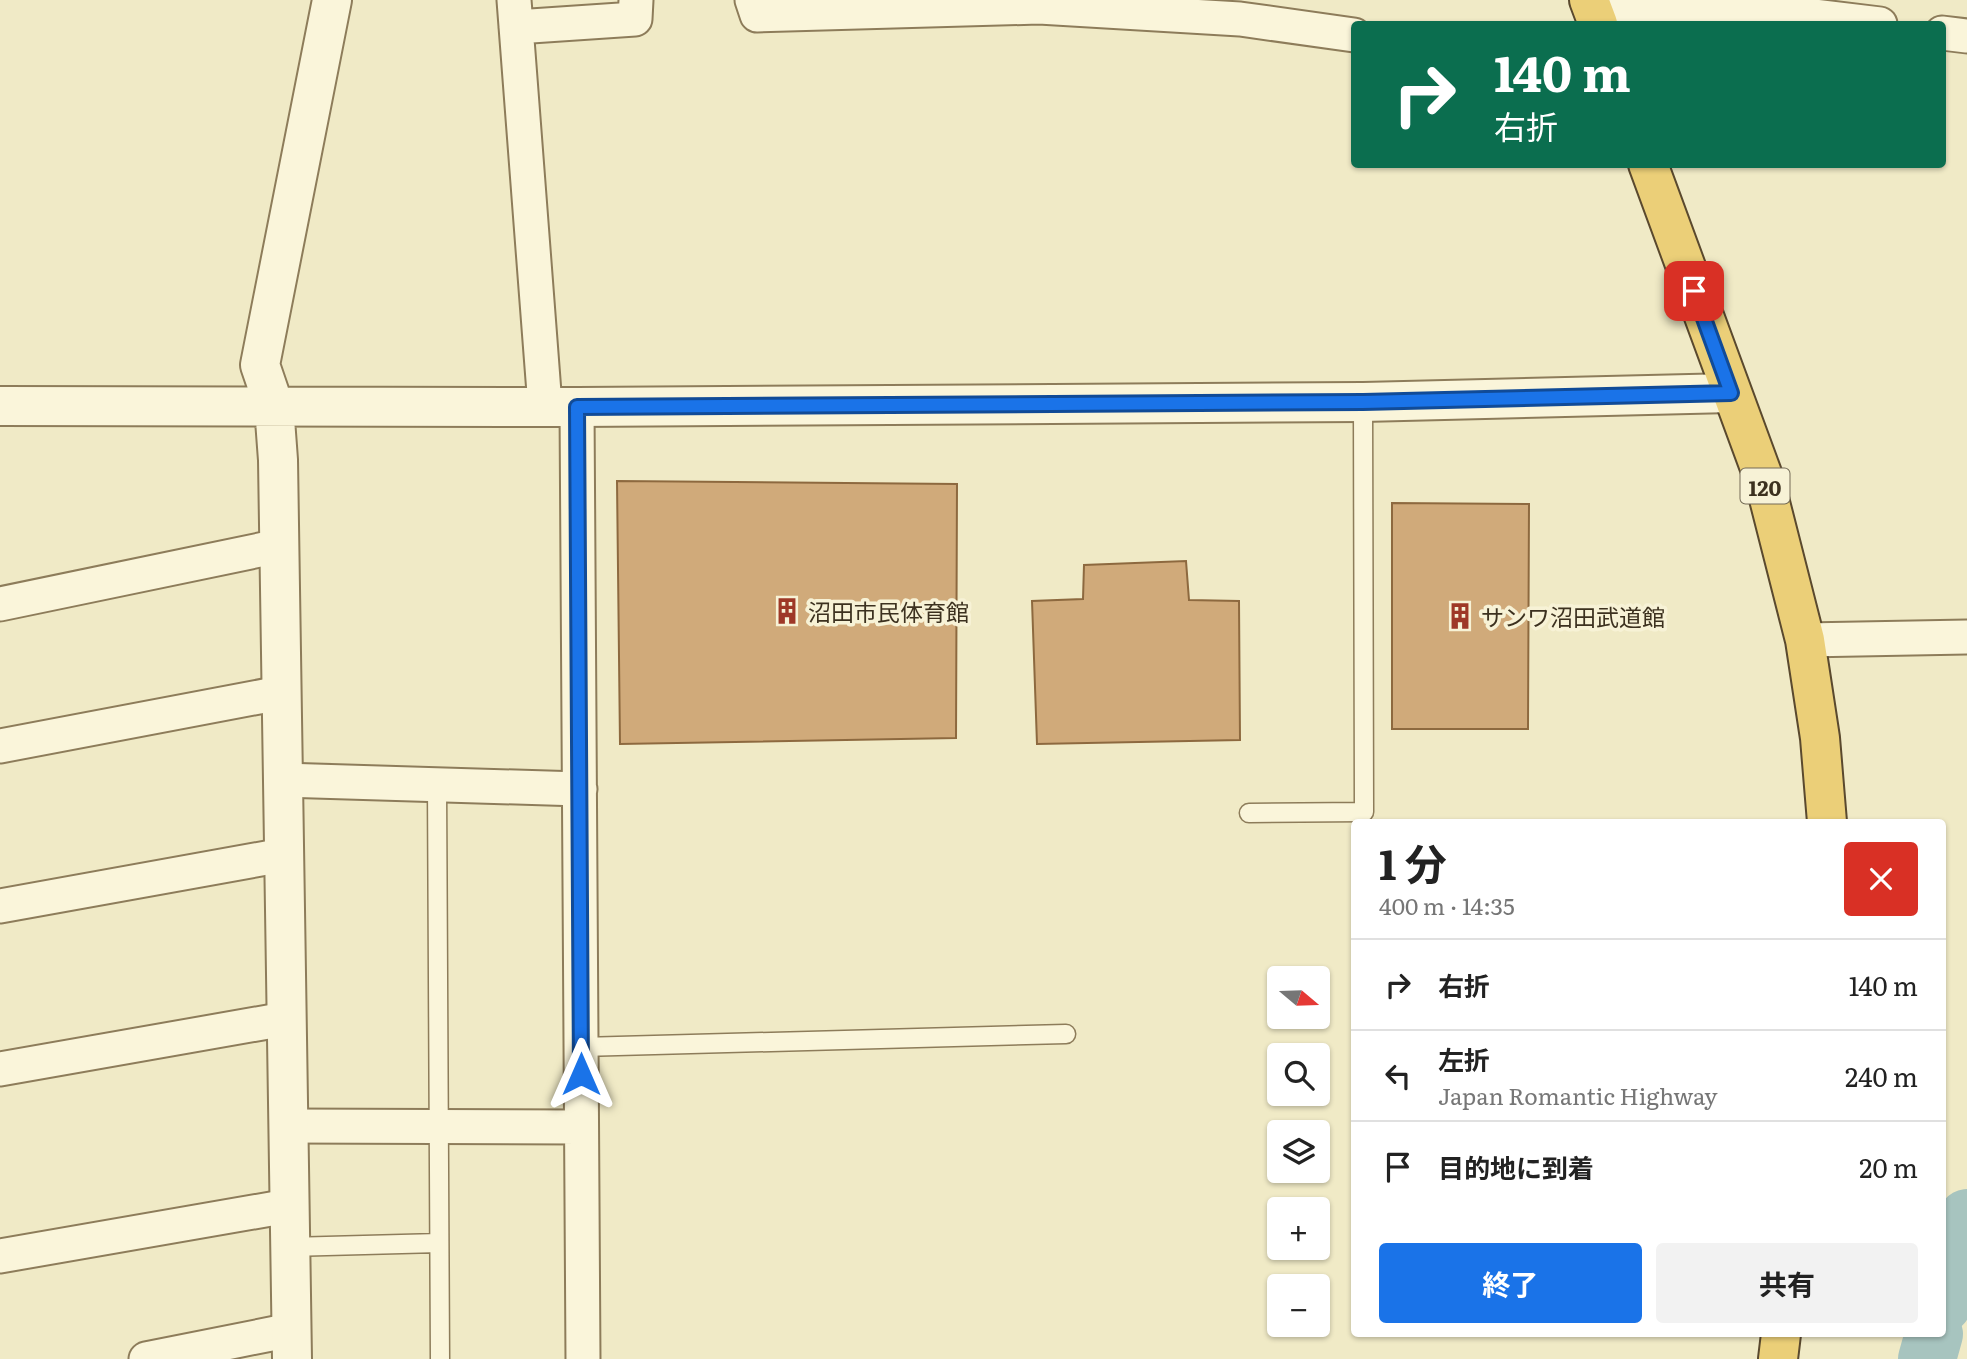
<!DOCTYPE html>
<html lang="ja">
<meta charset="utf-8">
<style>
:root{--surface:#fff;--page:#f2f2f2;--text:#222;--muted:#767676;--line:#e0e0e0;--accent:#1a73e8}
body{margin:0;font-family:Literata,"Noto Sans JP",serif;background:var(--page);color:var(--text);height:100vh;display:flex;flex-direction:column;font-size:26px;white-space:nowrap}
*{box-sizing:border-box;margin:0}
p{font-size:23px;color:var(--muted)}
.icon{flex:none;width:38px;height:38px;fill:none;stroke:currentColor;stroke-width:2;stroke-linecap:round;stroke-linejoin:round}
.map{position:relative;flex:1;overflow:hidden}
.drawer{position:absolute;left:1351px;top:819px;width:595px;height:518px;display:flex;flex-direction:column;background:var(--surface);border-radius:7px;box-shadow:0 2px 5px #0004}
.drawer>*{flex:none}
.hud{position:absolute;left:1351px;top:21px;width:595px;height:147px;border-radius:7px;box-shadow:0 2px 5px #0004;background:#0b6e4f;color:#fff;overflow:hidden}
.needle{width:46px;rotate:109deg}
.buttons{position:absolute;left:1267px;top:966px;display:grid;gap:14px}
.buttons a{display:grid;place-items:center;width:63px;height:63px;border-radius:7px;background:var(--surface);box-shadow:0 2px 5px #0004;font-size:35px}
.pin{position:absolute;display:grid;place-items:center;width:60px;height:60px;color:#fff;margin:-30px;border-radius:14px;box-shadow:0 4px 10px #0006}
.me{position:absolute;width:77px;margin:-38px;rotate:0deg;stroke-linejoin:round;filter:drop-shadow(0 0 5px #0008)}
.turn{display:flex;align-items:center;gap:24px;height:147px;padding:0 28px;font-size:32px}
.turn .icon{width:91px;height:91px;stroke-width:2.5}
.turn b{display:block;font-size:49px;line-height:60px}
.round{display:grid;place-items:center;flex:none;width:74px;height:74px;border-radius:7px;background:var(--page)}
.headline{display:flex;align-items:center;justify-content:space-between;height:119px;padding:0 28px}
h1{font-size:42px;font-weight:700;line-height:52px}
.button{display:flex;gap:14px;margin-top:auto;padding:14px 28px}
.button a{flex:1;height:80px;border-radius:7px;background:var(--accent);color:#fff;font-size:28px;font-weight:700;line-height:80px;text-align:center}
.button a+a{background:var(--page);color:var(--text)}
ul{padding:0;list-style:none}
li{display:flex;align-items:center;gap:21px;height:91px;padding:0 28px;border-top:2px solid var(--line)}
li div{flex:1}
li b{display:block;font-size:26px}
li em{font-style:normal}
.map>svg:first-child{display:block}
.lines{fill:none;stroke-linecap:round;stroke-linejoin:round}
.river{stroke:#a7c4bf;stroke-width:58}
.building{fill:#d0aa7a;stroke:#8d693f;stroke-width:2}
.service-casing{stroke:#8d7c5a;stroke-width:21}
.minor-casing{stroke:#8d7c5a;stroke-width:37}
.tertiary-casing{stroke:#8d7c5a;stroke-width:42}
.trunk-casing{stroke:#5a492e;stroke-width:42}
.service{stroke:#faf5da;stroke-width:18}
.minor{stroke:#faf5da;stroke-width:33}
.tertiary{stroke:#faf5da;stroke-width:38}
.trunk{stroke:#ebcf78;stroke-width:38}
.route-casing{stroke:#114b97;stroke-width:18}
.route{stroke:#1a73e8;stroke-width:12}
.labels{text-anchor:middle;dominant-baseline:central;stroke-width:7;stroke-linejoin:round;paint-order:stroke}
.shield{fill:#f7f2d6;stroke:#746b56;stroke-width:2}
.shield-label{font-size:21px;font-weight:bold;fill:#3c311f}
.poi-label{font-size:23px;fill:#3c311f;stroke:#f7f2d6;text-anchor:start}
</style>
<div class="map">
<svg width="1967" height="1359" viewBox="0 0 1967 1359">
<rect width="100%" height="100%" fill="#f0eac6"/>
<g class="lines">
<path class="river" d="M 1942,1305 L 1967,1218
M 1927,1359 L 1934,1334"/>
</g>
<path class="building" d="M 617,481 L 957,484 L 956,738 L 620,744 Z
M 1392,503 L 1529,504 L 1528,729 L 1392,729 Z
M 1186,561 L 1189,600 L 1239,601 L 1240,740 L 1037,744 L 1032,601 L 1083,599 L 1084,565 Z"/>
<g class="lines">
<defs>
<path id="service" d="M 437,785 L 440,1359
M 1249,813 L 1364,812 L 1363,402
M 581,1047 L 1066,1034
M 289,1247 L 439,1243"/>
<path id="minor" d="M 514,0 L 545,406
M 752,0 L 757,15 L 1039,7 L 1240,19 L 1354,35
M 1591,5 L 1814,16 L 1880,24
M 516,27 L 635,19 L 636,0
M 1942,33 L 1967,36
M 577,407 L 583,1359
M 0,604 L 279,546
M 1805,640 L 1967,637
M 0,746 L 280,693
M 282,780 L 580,789
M 0,906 L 283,855
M 0,1069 L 285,1019
M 287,1126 L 581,1127
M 0,1256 L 288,1206
M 146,1359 L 291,1330"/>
<path id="tertiary" d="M 0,406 L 577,407 L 1363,402 L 1731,393
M 292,1359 L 278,460 L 274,406 L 260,365 L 332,0"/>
<path id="trunk" d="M 1589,0 L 1598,24
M 1648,164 L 1764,479 L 1805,640 L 1820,738 L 1827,822
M 1778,1359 L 1781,1334"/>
</defs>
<use href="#service" class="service-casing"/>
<use href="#minor" class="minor-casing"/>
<use href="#tertiary" class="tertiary-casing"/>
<use href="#trunk" class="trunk-casing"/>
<use href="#service" class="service"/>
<use href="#minor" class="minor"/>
<use href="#tertiary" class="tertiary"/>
<use href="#trunk" class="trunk"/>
</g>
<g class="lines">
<defs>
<path id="route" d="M 581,1074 L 577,407 L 1363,402 L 1731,393 L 1694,291"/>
</defs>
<use href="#route" class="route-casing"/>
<use href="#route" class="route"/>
</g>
<defs>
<symbol id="building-bare" viewBox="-9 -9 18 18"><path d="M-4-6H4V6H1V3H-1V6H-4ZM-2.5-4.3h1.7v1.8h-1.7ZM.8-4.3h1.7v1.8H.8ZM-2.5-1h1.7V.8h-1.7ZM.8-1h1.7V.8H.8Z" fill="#9e3827" stroke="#f7f2d6" stroke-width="2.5" paint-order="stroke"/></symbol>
</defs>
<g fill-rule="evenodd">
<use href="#building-bare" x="768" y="592" width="38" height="38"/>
<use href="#building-bare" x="1441" y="597" width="38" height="38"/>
</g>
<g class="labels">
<rect class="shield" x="1740.5" y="468.5" width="49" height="35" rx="5"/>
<g class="shield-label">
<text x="1765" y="486">120</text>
</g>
<g class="poi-label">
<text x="808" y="611">沼田市民体育館</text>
<text x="1481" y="616">サンワ沼田武道館</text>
</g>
</g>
</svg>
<div class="buttons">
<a><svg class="needle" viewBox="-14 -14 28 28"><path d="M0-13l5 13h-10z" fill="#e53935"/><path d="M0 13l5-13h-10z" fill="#767676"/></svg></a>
<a><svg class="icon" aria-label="search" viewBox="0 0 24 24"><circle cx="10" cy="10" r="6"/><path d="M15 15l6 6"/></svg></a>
<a><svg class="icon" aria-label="layers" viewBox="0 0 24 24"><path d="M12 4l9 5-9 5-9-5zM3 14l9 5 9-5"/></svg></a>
<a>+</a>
<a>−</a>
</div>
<div class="pin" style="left:1694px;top:291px;background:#d93025"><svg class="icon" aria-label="arrive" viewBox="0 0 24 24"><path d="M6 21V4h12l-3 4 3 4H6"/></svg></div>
<svg class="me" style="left:581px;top:1074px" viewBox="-20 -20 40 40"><path d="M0-17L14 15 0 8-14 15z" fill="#1a73e8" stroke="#fff" stroke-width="4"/></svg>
<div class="hud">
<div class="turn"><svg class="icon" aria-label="right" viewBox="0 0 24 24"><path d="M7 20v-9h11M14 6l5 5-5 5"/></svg><div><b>140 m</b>右折</div></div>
</div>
<section class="drawer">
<div class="headline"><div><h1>1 分</h1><p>400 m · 14:35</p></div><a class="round" style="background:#d93025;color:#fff"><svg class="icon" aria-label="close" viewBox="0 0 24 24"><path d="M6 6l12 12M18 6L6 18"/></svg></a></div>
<ul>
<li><svg class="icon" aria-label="right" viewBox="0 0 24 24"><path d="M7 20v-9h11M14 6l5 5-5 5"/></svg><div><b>右折</b></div><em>140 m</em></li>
<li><svg class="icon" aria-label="left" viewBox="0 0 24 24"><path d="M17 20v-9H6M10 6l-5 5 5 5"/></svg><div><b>左折</b><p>Japan Romantic Highway</p></div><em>240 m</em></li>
<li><svg class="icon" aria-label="arrive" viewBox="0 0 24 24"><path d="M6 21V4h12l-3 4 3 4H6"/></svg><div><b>目的地に到着</b></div><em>20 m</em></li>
</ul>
<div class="button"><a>終了</a><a>共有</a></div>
</section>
</div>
